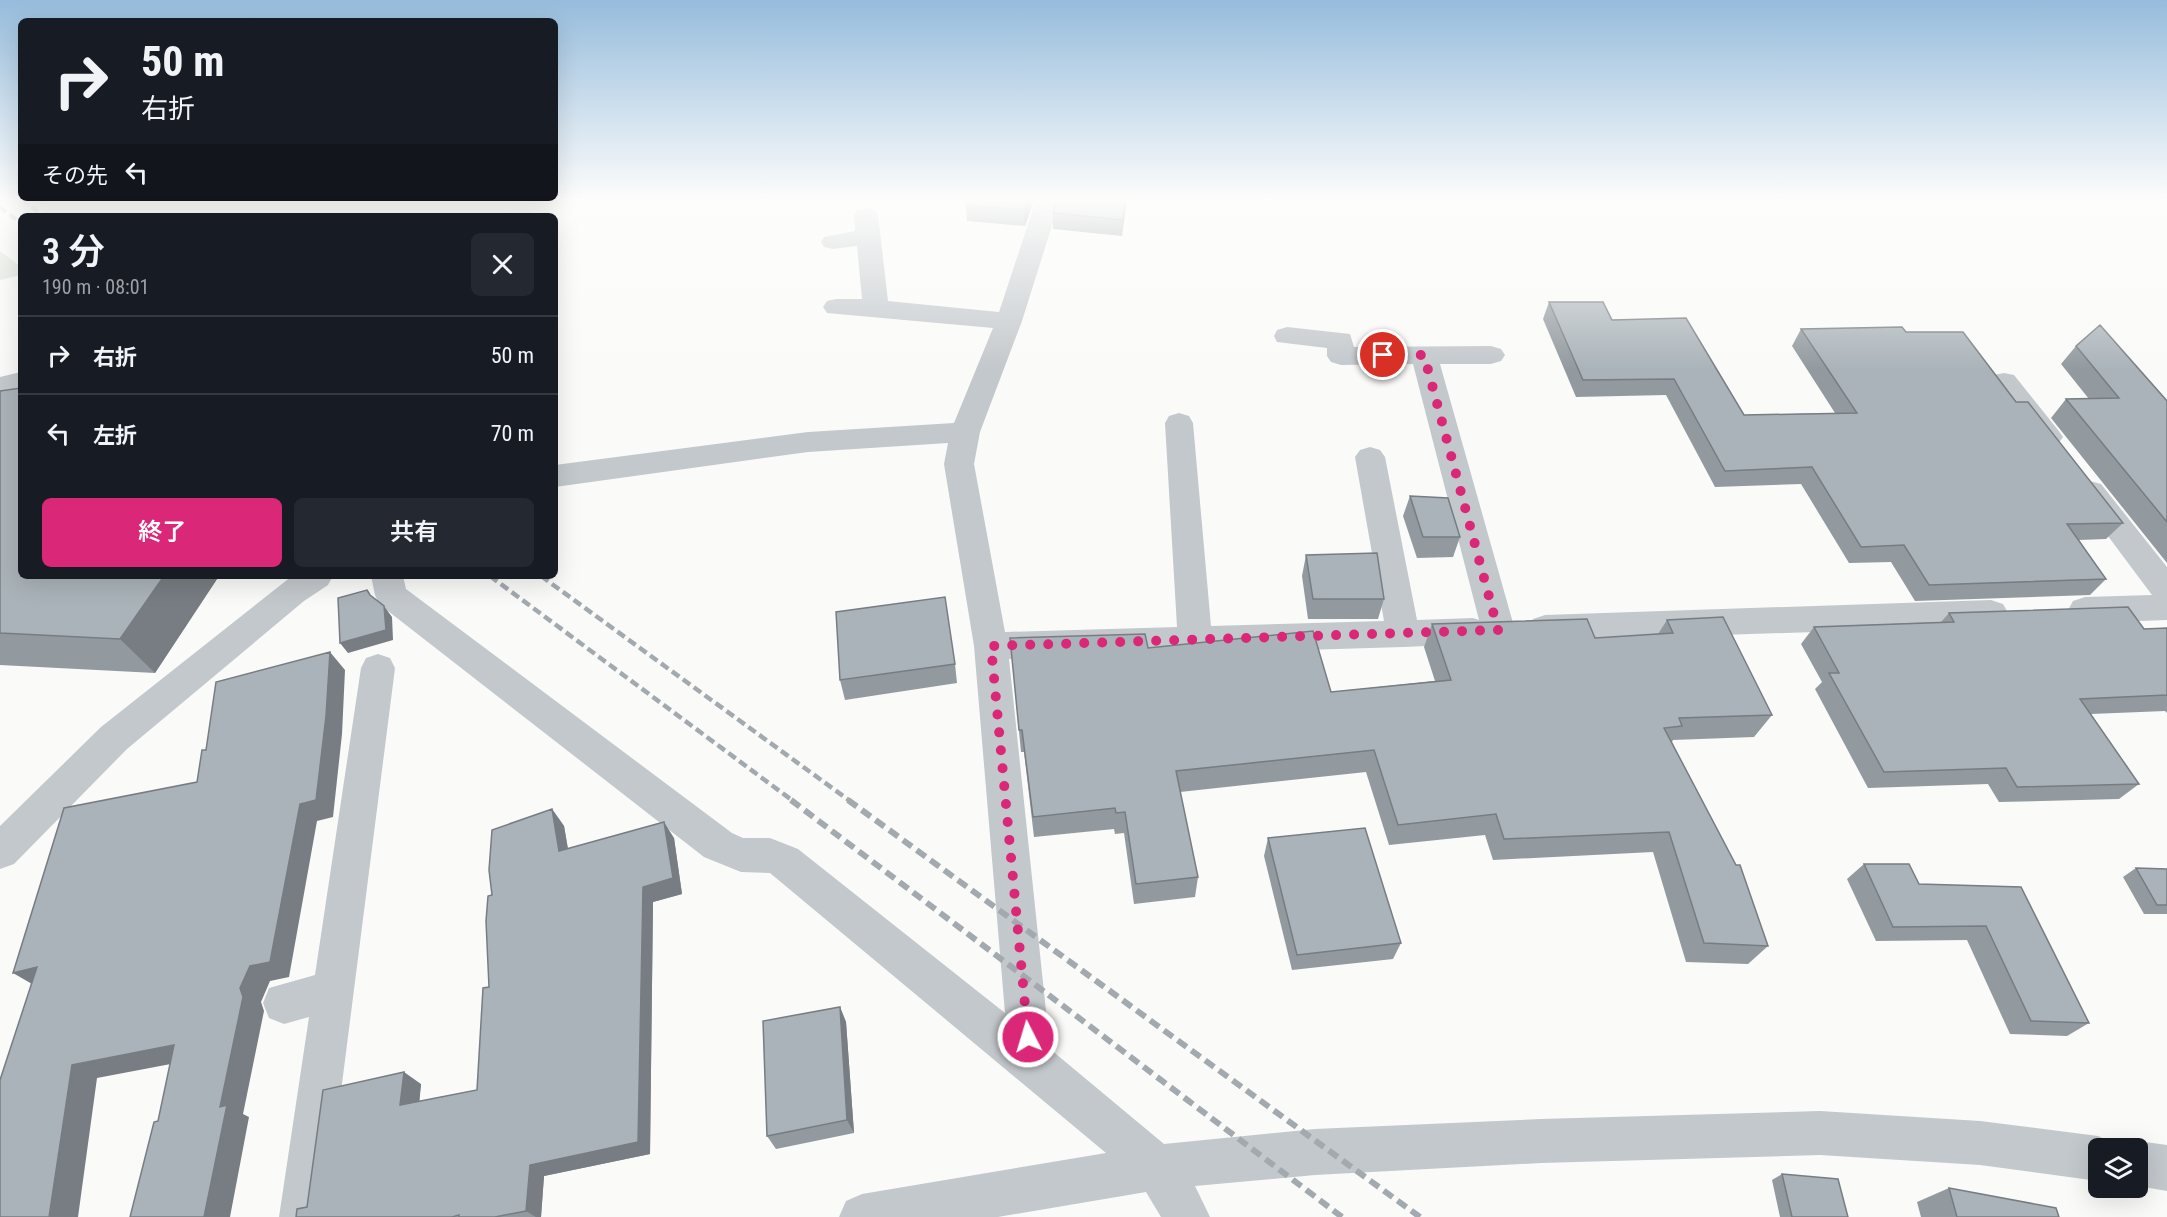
<!DOCTYPE html>
<html lang="ja">
<meta charset="utf-8">
<style>
:root{--surface:#171b24;--page:#242831;--text:#f1f3f6;--muted:#9ea1a6;--line:#363941;--accent:#db2777}
body{margin:0;font-family:"Roboto Condensed","Noto Sans JP",sans-serif;background:var(--page);color:var(--text);height:100vh;display:flex;flex-direction:column;font-size:22px;white-space:nowrap}
*{box-sizing:border-box;margin:0}
p{font-size:20px;color:var(--muted)}
.icon{flex:none;width:33px;height:33px;fill:none;stroke:currentColor;stroke-width:2;stroke-linecap:round;stroke-linejoin:round}
.map{position:relative;flex:1;overflow:hidden}
.details{position:absolute;left:18px;top:213px;width:540px;height:366px;display:flex;flex-direction:column;background:var(--surface);border-radius:9px;box-shadow:0 6px 24px #0002}
.details>*{flex:none}
.top-card{position:absolute;left:18px;top:18px;width:540px;height:183px;border-radius:9px;box-shadow:0 6px 24px #0002;background:#171b24;color:var(--text);overflow:hidden}
.fabs{position:absolute;left:2088px;top:1138px;display:grid;gap:12px}
.fabs a{display:grid;place-items:center;width:60px;height:60px;border-radius:9px;background:var(--surface);box-shadow:0 6px 24px #0002;font-size:30px}
.pin{position:absolute;display:grid;place-items:center;width:51px;height:51px;color:#fff;margin:-26px;border:3px solid #fff;border-radius:50%;box-shadow:0 2px 6px #0007}
.me{position:absolute;width:66px;margin:-33px;rotate:355deg;stroke-linejoin:round;filter:drop-shadow(0 0 4px #0008)}
.turn{display:flex;align-items:center;gap:21px;height:126px;padding:0 24px;font-size:27px}
.turn .icon{width:78px;height:78px;stroke-width:2.5}
.turn b{display:block;font-size:42px;line-height:51px}
.then{display:flex;align-items:center;height:57px;padding:0 24px;background:#0003;gap:12px;font-size:22px}
.round{display:grid;place-items:center;flex:none;width:63px;height:63px;border-radius:9px;background:var(--page)}
.overview{display:flex;align-items:center;justify-content:space-between;height:102px;padding:0 24px}
h1{font-size:36px;font-weight:600;line-height:45px}
.primary-button{display:flex;gap:12px;margin-top:auto;padding:12px 24px}
.primary-button a{flex:1;height:69px;border-radius:9px;background:var(--accent);color:#fff;font-size:24px;font-weight:600;line-height:69px;text-align:center}
.primary-button a+a{background:var(--page);color:var(--text)}
ul{padding:0;list-style:none}
li{display:flex;align-items:center;gap:18px;height:78px;padding:0 24px;border-top:2px solid var(--line)}
li div{flex:1}
li b{display:block;font-size:22px}
li em{font-style:normal}
.map>svg:first-child{display:block}
.green{fill:#dadfd7}
.lines{fill:none;stroke-linecap:round;stroke-linejoin:round}
.minor{fill:#c3c8cc;fill-rule:evenodd}
.rail-far2{stroke:#a2aab0;stroke-width:4;stroke-dasharray:8 4;stroke-linecap:butt}
.rail-far1{stroke:#a2aab0;stroke-width:4.5;stroke-dasharray:9 4.5;stroke-linecap:butt}
.rail{stroke:#a2aab0;stroke-width:6;stroke-dasharray:11 6;stroke-linecap:butt}
.wall{fill:#929a9f}
.shaded-wall{fill:#777d82}
.building{fill:#aab3b9;stroke:#777d82;stroke-width:1.5}
.route{stroke:#db2777;stroke-width:10;stroke-dasharray:0 18}
</style>
<div class="map">
<svg width="2167" height="1217" viewBox="0 0 2167 1217">
<rect width="100%" height="100%" fill="#fafaf8"/>
<path class="green" d="M 0,251 L 21,267 L 21,275 L 0,280 Z"/>
<g class="lines">
<path class="minor" d="M 1036,200 L 1060,200 L 1022,321 L 980,432 L 974,464 L 1005,632 L 1177,627 L 1165,423 L 1169,416 L 1179,413 L 1189,416 L 1193,423 L 1211,626 L 1384,621 L 1355,457 L 1360,450 L 1370,447 L 1380,450 L 1385,457 L 1417,620 L 1473,618 L 1479,620 L 1413,364 L 1341,365 L 1331,362 L 1327,356 L 1327,348 L 1277,342 L 1274,336 L 1277,330 L 1287,327 L 1350,334 L 1354,347 L 1491,346 L 1501,349 L 1505,355 L 1501,361 L 1491,364 L 1440,364 L 1515,630 L 1510,639 L 1498,643 L 1486,639 L 1473,644 L 1403,647 L 1009,659 L 1050,1049 L 1164,1144 L 1315,1129 L 1541,1119 L 1820,1111 L 1980,1121 L 2098,1136 L 2114,1143 L 2116,1149 L 2098,1149 L 2098,1181 L 1980,1165 L 1820,1155 L 1541,1163 L 1315,1175 L 1195,1186 L 1210,1217 L 1161,1217 L 1146,1192 L 998,1217 L 839,1217 L 846,1201 L 862,1194 L 1106,1153 L 770,873 L 741,872 L 704,857 L 379,604 L 375,595 L 371,576 L 403,576 L 406,589 L 732,833 L 743,838 L 770,838 L 798,849 L 1005,1013 L 974,646 L 944,464 L 948,443 L 808,452 L 555,487 L 555,465 L 808,432 L 954,423 L 993,328 L 827,313 L 823,307 L 827,301 L 836,299 L 862,299 L 857,246 L 833,249 L 824,247 L 821,242 L 824,237 L 855,231 L 854,215 L 857,210 L 866,208 L 875,210 L 878,215 L 888,301 L 999,312 Z
M 21,372 L 21,390 L 0,395 L 0,377 Z
M 2004,373 L 2014,375 L 2058,430 L 2063,437 L 2058,444 L 2048,447 L 2038,444 L 1994,389 L 1990,382 L 1994,375 Z
M 2090,481 L 2101,484 L 2167,567 L 2167,620 L 2085,623 L 2073,619 L 2068,610 L 2073,601 L 2085,597 L 2152,595 L 2075,492 L 2079,484 Z
M 292,576 L 333,576 L 328,585 L 304,601 L 127,749 L 14,864 L 0,869 L 0,826 L 101,727 Z
M 1991,600 L 2003,604 L 2008,613 L 2003,622 L 1991,626 L 1545,641 L 1533,637 L 1528,628 L 1533,619 L 1545,615 Z
M 378,654 L 390,658 L 395,668 L 325,1217 L 279,1217 L 309,1017 L 284,1024 L 269,1018 L 263,1003 L 269,988 L 315,975 L 361,668 L 366,658 Z
M 2138,1141 L 2167,1145 L 2167,1191 L 2138,1186 L 2138,1149 L 2122,1149 Z"/>
<path class="rail-far2" d="M 22,200 L 44,216
M 0,207 L 21,223"/>
<path class="rail-far1" d="M 490,576 L 793,801
M 541,576 L 850,801"/>
<path class="rail" d="M 791,800 L 1342,1217
M 848,800 L 1420,1217"/>
</g>
<path class="wall" d="M 1034,200 L 1025,226 L 967,221 L 966,205 Z
M 1057,200 L 1126,200 L 1122,236 L 1053,229 L 1053,213 Z
M 1549,302 L 1612,320 L 1744,415 L 1835,413 L 1792,346 L 1801,329 L 1906,332 L 2016,402 L 2123,523 L 2106,539 L 2079,540 L 2106,579 L 2090,595 L 1915,601 L 1891,562 L 1849,563 L 1801,484 L 1715,487 L 1666,395 L 1576,397 L 1543,319 Z
M 2076,346 L 2167,401 L 2167,563 L 2051,418 L 2066,399 L 2089,399 L 2061,364 Z
M 0,391 L 21,576 L 219,576 L 155,673 L 0,665 Z
M 1410,496 L 1460,537 L 1453,557 L 1417,558 L 1403,516 Z
M 1306,555 L 1384,599 L 1378,619 L 1308,619 L 1302,576 Z
M 1949,613 L 2144,629 L 2167,628 L 2167,713 L 2165,711 L 2091,714 L 2139,784 L 2119,799 L 1999,802 L 1988,784 L 1868,788 L 1815,689 L 1822,682 L 1801,644 L 1814,627 L 1941,622 Z
M 1667,620 L 1772,715 L 1754,737 L 1673,740 L 1672,742 L 1768,946 L 1748,964 L 1686,962 L 1653,852 L 1493,860 L 1485,835 L 1389,845 L 1366,772 L 1180,792 L 1198,877 L 1195,897 L 1134,904 L 1124,833 L 1115,834 L 1114,829 L 1034,837 L 1024,752 L 1021,752 L 1010,638 L 1148,648 L 1331,692 L 1435,681 L 1424,647 L 1432,624 L 1595,638 L 1658,634 Z
M 955,664 L 957,683 L 845,700 L 840,680 Z
M 552,809 L 564,826 L 568,849 L 674,838 L 682,894 L 653,902 L 650,1154 L 544,1176 L 541,1217 L 296,1217 L 307,1207 L 421,1084 L 419,1101 L 477,1090 L 489,987 L 492,895 Z
M 1268,838 L 1401,943 L 1393,959 L 1292,970 L 1264,856 Z
M 1864,864 L 1919,884 L 2021,887 L 2089,1023 L 2067,1036 L 2010,1034 L 1967,940 L 1876,941 L 1847,879 Z
M 2136,868 L 2167,869 L 2167,914 L 2144,914 L 2123,877 Z
M 840,1007 L 846,1022 L 854,1133 L 776,1149 L 767,1136 Z
M 1782,1174 L 1848,1217 L 1780,1217 L 1772,1180 Z
M 1949,1188 L 2059,1217 L 1921,1217 L 1917,1202 Z"/>
<path class="shaded-wall" d="M 1028,200 L 1034,200 L 1025,226 L 1024,210 Z
M 1125,200 L 1126,200 L 1126,206 L 1122,236 L 1123,220 Z
M 164,576 L 219,576 L 155,673 L 120,639 Z
M 384,606 L 392,617 L 393,640 L 348,653 L 340,643 Z
M 330,652 L 345,670 L 342,734 L 333,817 L 317,821 L 289,977 L 270,981 L 261,1002 L 264,1011 L 243,1114 L 249,1117 L 230,1217 L 204,1217 L 220,1107 L 240,988 Z
M 552,809 L 564,826 L 571,867 L 559,851 Z
M 664,822 L 674,838 L 682,894 L 653,902 L 650,1154 L 544,1176 L 541,1217 L 536,1217 L 526,1211 L 530,1165 Z
M 37,967 L 39,988 L 13,973 Z
M 840,1007 L 846,1022 L 854,1133 L 847,1120 Z
M 174,1045 L 197,1059 L 97,1078 L 78,1217 L 49,1217 L 72,1065 Z
M 404,1072 L 421,1084 L 418,1117 L 400,1105 Z"/>
<path class="building" d="M 968,200 L 1028,200 L 1024,210 L 966,205 Z
M 1057,200 L 1125,200 L 1123,220 L 1053,213 Z
M 1549,302 L 1603,302 L 1612,320 L 1686,318 L 1744,415 L 1857,413 L 1801,329 L 1902,327 L 1906,332 L 1963,332 L 2016,402 L 2028,402 L 2123,523 L 2067,524 L 2106,579 L 1929,585 L 1904,545 L 1861,547 L 1812,467 L 1725,471 L 1674,379 L 1583,380 Z
M 2100,325 L 2167,401 L 2167,522 L 2066,399 L 2119,398 L 2076,346 Z
M 21,388 L 21,576 L 164,576 L 120,639 L 0,633 L 0,391 Z
M 1410,496 L 1448,498 L 1460,537 L 1423,537 Z
M 1377,553 L 1384,599 L 1313,599 L 1306,555 Z
M 367,590 L 370,595 L 384,606 L 386,630 L 340,643 L 338,598 Z
M 945,597 L 955,664 L 840,680 L 836,612 Z
M 2128,607 L 2144,629 L 2167,628 L 2167,695 L 2080,699 L 2139,784 L 2017,787 L 2006,768 L 1884,772 L 1829,673 L 1839,673 L 1814,627 L 1954,622 L 1949,613 Z
M 1723,617 L 1772,715 L 1679,718 L 1682,726 L 1664,728 L 1736,865 L 1740,865 L 1768,946 L 1704,943 L 1669,832 L 1504,839 L 1496,814 L 1398,825 L 1374,750 L 1176,771 L 1198,877 L 1136,884 L 1125,812 L 1116,813 L 1115,808 L 1033,817 L 1022,730 L 1019,730 L 1010,638 L 1145,634 L 1148,648 L 1313,631 L 1331,692 L 1451,680 L 1432,624 L 1587,619 L 1595,638 L 1673,633 L 1667,620 Z
M 330,652 L 326,716 L 316,800 L 300,804 L 270,962 L 250,966 L 240,988 L 243,997 L 220,1107 L 227,1105 L 204,1217 L 130,1217 L 154,1122 L 158,1121 L 174,1045 L 72,1065 L 49,1217 L 0,1217 L 0,1080 L 37,967 L 13,973 L 64,808 L 197,782 L 202,750 L 206,750 L 216,682 Z
M 552,809 L 559,851 L 664,822 L 673,878 L 643,887 L 638,1142 L 530,1165 L 526,1211 L 495,1217 L 459,1217 L 459,1215 L 452,1217 L 296,1217 L 297,1209 L 307,1207 L 323,1090 L 404,1072 L 400,1105 L 477,1090 L 483,988 L 489,987 L 486,921 L 488,896 L 492,895 L 489,870 L 492,830 Z
M 1365,828 L 1401,943 L 1297,955 L 1268,838 Z
M 1864,864 L 1909,864 L 1919,884 L 2021,887 L 2089,1023 L 2031,1021 L 1986,926 L 1893,927 Z
M 2136,868 L 2167,869 L 2167,905 L 2157,905 Z
M 840,1007 L 847,1120 L 767,1136 L 763,1021 Z
M 1782,1174 L 1838,1179 L 1848,1217 L 1792,1217 Z
M 1949,1188 L 2056,1208 L 2059,1217 L 1957,1217 Z"/>
<linearGradient id="sky" x2="0" y2="1"><stop stop-color="#96bcdc"/><stop offset="0.54" stop-color="#fdfdfc"/><stop offset="1" stop-color="#fdfdfc" stop-opacity="0"/></linearGradient>
<rect width="2167" height="370" fill="url(#sky)"/>
<g class="lines">
<path class="route" d="M 1028,1037 L 991,646 L 1498,630 L 1424,355 L 1383,355"/>
</g>
</svg>
<div class="fabs">
<a><svg class="icon" aria-label="layers" viewBox="0 0 24 24"><path d="M12 4l9 5-9 5-9-5zM3 14l9 5 9-5"/></svg></a>
</div>
<div class="pin" style="left:1383px;top:355px;background:#d93025"><svg class="icon" aria-label="arrive" viewBox="0 0 24 24"><path d="M6 21V4h12l-3 4 3 4H6"/></svg></div>
<svg class="me" style="left:1028px;top:1037px" viewBox="-20 -20 40 40"><circle r="17" fill="#db2777" stroke="#fff" stroke-width="3"/><path d="M0-11L8 9 0 5-8 9z" fill="#fff"/></svg>
<div class="top-card">
<div class="turn"><svg class="icon" aria-label="right" viewBox="0 0 24 24"><path d="M7 20v-9h11M14 6l5 5-5 5"/></svg><div><b>50 m</b>右折</div></div>
<div class="then">その先<svg class="icon" aria-label="left" viewBox="0 0 24 24"><path d="M17 20v-9H6M10 6l-5 5 5 5"/></svg></div>
</div>
<section class="details">
<div class="overview"><div><h1>3 分</h1><p>190 m · 08:01</p></div><a class="round"><svg class="icon" aria-label="close" viewBox="0 0 24 24"><path d="M6 6l12 12M18 6L6 18"/></svg></a></div>
<ul>
<li><svg class="icon" aria-label="right" viewBox="0 0 24 24"><path d="M7 20v-9h11M14 6l5 5-5 5"/></svg><div><b>右折</b></div><em>50 m</em></li>
<li><svg class="icon" aria-label="left" viewBox="0 0 24 24"><path d="M17 20v-9H6M10 6l-5 5 5 5"/></svg><div><b>左折</b></div><em>70 m</em></li>
</ul>
<div class="primary-button"><a>終了</a><a>共有</a></div>
</section>
</div>
